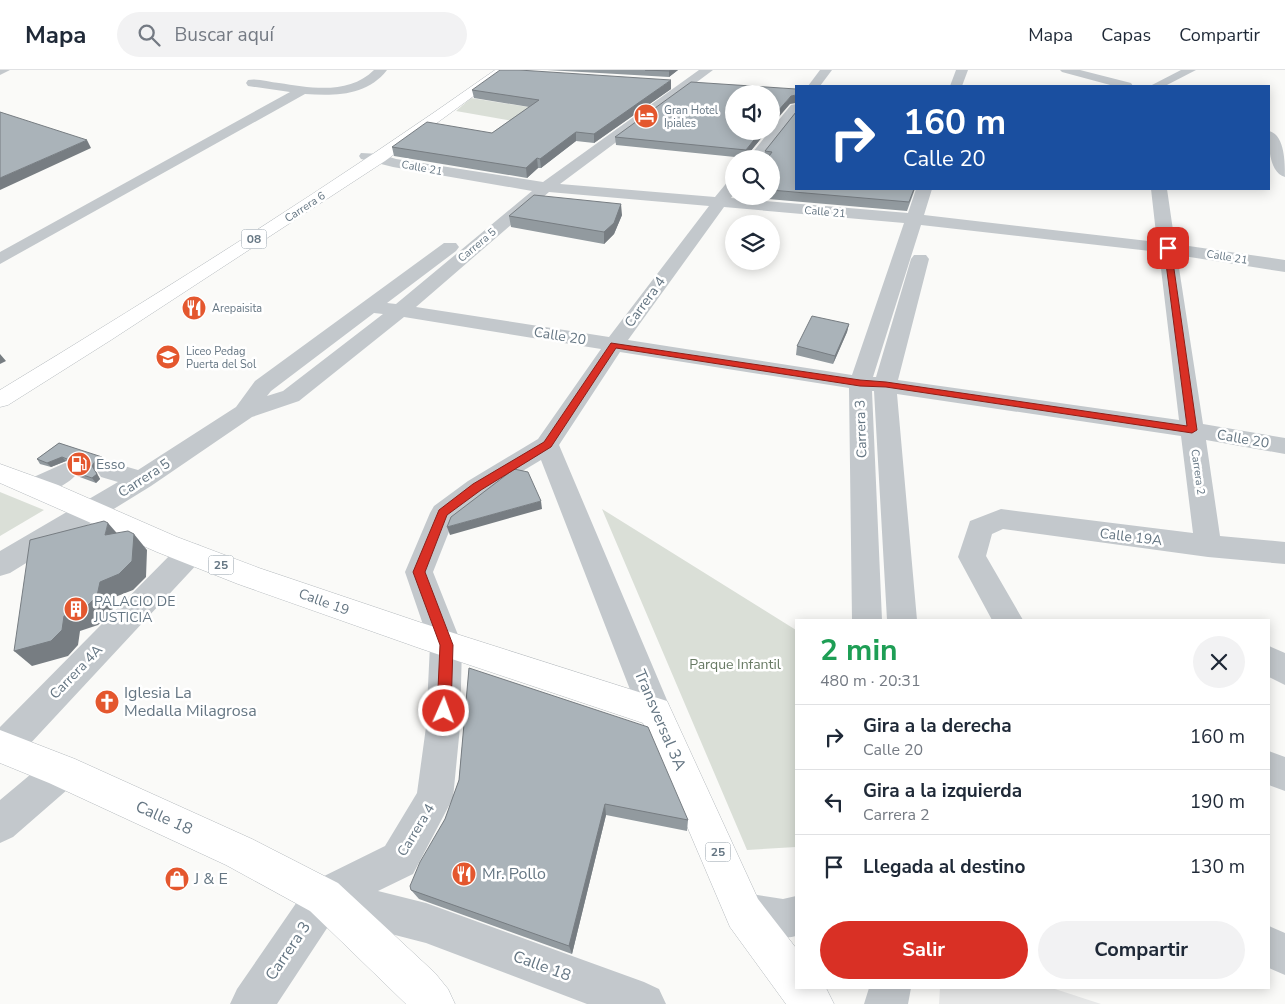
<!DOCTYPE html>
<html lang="es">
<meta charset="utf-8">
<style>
:root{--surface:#fff;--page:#f2f2f3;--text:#1f2937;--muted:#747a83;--line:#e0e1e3;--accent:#d93025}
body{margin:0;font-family:"Nunito Sans",sans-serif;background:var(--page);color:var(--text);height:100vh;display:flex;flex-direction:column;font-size:19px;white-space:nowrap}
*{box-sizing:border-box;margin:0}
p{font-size:16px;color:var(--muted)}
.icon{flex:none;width:28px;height:28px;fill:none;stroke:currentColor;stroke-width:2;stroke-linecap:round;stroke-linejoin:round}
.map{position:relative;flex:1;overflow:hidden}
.details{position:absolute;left:795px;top:549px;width:475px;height:370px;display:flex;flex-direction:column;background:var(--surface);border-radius:0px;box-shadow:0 2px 12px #0003}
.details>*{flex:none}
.top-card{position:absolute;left:795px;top:15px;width:475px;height:105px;border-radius:0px;box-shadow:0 2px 12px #0003;background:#1a4fa0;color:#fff;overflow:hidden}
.buttons{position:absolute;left:725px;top:15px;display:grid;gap:10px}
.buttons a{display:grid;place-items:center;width:55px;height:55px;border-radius:50%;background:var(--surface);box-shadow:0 2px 12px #0003;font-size:25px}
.pin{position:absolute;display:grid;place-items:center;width:42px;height:42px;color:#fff;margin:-21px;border-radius:10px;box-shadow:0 2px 8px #0006}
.me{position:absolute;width:55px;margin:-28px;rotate:2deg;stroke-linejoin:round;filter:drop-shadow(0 0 4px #0008)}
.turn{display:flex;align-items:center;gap:18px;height:105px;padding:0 25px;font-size:22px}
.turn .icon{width:65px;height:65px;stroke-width:2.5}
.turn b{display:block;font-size:35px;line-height:42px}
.round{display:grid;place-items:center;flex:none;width:52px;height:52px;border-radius:26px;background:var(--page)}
.summary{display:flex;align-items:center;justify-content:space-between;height:85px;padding:0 25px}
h1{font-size:30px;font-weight:700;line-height:38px;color:#1e9e55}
.button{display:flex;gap:10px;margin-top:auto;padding:10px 25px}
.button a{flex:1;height:58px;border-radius:30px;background:var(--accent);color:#fff;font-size:20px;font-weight:700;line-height:58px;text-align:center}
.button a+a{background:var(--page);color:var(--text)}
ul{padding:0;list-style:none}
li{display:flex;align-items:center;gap:15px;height:65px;padding:0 25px;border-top:1px solid var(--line)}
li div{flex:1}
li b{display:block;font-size:19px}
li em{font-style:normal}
header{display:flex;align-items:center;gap:30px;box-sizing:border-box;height:70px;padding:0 25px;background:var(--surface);border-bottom:1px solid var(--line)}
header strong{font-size:24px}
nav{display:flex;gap:28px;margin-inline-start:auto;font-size:18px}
.search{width:350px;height:45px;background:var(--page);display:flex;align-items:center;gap:12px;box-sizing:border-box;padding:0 18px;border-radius:28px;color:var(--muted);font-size:19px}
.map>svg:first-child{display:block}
.built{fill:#e8e9e9}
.green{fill:#dadfd7}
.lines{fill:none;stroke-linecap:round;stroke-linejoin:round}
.major-casing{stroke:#b5babe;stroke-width:1}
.minor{fill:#c3c8cc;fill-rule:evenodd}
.major{fill:#fff;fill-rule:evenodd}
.wall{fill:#929a9f}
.shaded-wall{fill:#777d82}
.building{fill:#aab3b9;stroke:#777d82}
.route{fill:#d93025;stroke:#8d1f18}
.labels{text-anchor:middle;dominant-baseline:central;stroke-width:5;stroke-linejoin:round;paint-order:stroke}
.far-poi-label{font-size:11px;fill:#657683;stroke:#fff;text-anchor:start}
.far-street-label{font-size:11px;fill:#657683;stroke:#fff}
.shield{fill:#fff;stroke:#939fa8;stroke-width:1}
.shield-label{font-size:12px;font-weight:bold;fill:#657683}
.street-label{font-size:14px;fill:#657683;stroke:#fff}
.poi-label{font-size:14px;fill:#657683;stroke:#fff;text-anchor:start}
.park-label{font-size:14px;fill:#687a64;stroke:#fff}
.near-poi-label{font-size:16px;fill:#657683;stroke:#fff;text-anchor:start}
.near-street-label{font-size:16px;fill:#657683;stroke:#fff}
</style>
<header>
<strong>Mapa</strong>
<div class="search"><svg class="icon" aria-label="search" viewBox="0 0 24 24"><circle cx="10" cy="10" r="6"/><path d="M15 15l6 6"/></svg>Buscar aquí</div>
<nav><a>Mapa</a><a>Capas</a><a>Compartir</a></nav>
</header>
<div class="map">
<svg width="1285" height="934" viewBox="0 0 1285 934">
<rect width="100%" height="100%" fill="#fafaf8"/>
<path class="built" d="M 940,918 L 1052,918 L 1101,934 L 939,934 Z"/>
<path class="green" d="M 471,28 L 534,38 L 518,52 L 456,41 Z
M 0,422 L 44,440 L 0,466 Z
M 602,439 L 796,560 L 796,777 L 747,780 Z"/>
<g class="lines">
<defs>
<path id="major" d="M 495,0 L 509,0 L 385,91 L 111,270 L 8,335 L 0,337 L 0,320 C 168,218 335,113 495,0 Z
M 0,394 L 58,415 L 177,467 L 259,498 L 422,553 L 667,631 L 758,829 L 796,878 L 796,918 L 826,918 L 834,934 L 786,934 L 730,857 L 643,653 L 422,579 L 238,514 L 157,482 L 0,413 Z
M 0,660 L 75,689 L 252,769 L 338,813 L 435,903 L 448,919 L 455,934 L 406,934 L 310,841 L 226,795 L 49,713 L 0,693 Z"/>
</defs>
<use href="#major" class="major-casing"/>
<path class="minor" d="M 0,0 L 10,0 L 0,5 Z
M 374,0 L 387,0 C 367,26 335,26 305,24 L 0,194 L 0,182 L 290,22 L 248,16 L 246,13 L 248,10 C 257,8 269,12 279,13 C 311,18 349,25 374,0 Z
M 699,0 L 713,0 L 560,114 L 715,127 L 729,110 L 734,108 L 734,124 L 731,128 L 908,143 L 916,119 L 932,119 L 924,145 L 1157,172 L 1151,119 L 1167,119 L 1175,174 L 1285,190 L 1285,202 L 1177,185 L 1203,354 L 1285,368 L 1285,384 L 1206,370 L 1220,466 L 1285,472 L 1285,494 L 1208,487 L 1003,459 L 992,464 L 986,486 L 1023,550 L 992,550 L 958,487 L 970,451 L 1001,439 L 1193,463 L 1181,366 L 897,324 L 917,550 L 887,550 L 874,321 L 872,321 L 882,550 L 852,550 L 849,318 L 620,282 L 559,375 L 672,642 L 667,653 L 655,657 L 643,653 L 541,390 L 486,423 L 454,449 L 433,502 L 462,575 L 460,657 L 453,728 L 413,804 L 378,821 L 426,833 L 644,912 L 659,919 L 666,934 L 587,934 L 426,873 L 333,849 L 277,934 L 230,934 L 237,919 L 310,813 L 385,776 L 417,723 L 426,657 L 430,575 L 405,502 L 430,443 L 434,436 L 468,411 L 538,369 L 601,279 L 404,247 L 299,331 L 252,347 L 151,416 L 10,503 L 0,506 L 0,481 L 118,412 L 101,407 L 97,401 L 101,395 L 110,392 L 138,400 L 236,337 L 255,311 L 444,173 L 456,173 L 459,177 L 456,181 L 387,233 L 396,234 L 532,121 L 393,97 L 361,89 L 359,86 L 361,83 L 380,84 L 396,89 L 543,112 ZM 549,122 L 709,136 L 609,267 L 416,237 ZM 724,137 L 904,153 L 852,305 L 628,270 ZM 921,155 L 1159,182 L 1179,350 L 898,310 L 929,189 L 926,185 L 914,185 L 911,189 L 876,307 L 873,307 ZM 374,243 L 383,244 L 283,321 L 267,326 L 271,321 Z
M 820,0 L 832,0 L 820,16 L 808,16 Z
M 956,0 L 968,0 L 962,16 L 950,16 Z
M 1060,0 L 1080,0 L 1131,13 L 1133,16 L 1114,16 L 1062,2 Z
M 1181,0 L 1196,0 L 1165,16 L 1150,16 Z
M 796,34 L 796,46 L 762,89 L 747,89 L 791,35 Z
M 1269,61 C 1285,65 1285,93 1285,107 C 1269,103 1268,74 1269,61 Z
M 65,393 L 74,396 L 78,402 C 69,416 42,427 27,422 L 23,416 L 27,410 Z
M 190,472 L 200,475 L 204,483 L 200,491 L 15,690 L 3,694 L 0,693 L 0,657 L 180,475 Z
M 1269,576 L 1285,583 L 1285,615 L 1269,607 Z
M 1269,681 L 1285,687 L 1285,721 L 1269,715 Z
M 62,684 L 75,689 L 80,701 L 75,713 L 13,767 L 0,773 L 0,730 L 49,689 Z
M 744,823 L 783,829 L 796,826 L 796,866 C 775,871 750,866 730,857 L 724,843 L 730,829 Z
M 1269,856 L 1285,863 L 1285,905 L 1269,898 Z
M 869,918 L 911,918 L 908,934 L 864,934 Z"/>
<use href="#major" class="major"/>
</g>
<path class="wall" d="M 547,0 L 678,0 L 669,7 Z
M 671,19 L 594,73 L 576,71 L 541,98 L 538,98 L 527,108 L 394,86 L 392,77 L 492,63 L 529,37 L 474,28 L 472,20 Z
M 790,34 L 734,61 L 767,61 L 745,88 L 616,75 L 615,67 Z
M 796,42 L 915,119 L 907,141 L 746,127 L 746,126 L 771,126 L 771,89 L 764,89 L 765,81 Z
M 622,145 L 614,164 L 604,174 L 511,157 L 509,146 Z
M 849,254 L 847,262 L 833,294 L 796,285 L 797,276 Z
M 59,373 L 106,391 L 99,394 L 95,400 L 100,409 L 96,413 L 77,406 L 74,402 L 76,398 L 74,394 L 66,391 L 51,397 L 40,394 L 37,389 Z
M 469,598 L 688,750 L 687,761 L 606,745 L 572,884 L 419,829 L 411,820 L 445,749 L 459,710 Z"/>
<path class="shaded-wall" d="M 671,0 L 678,0 L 669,7 L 669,1 Z
M 671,10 L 671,19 L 594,73 L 594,64 Z
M 796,25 L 796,33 L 790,34 L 771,56 L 771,49 L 791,26 Z
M 761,61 L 767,61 L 745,88 L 746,80 Z
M 576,62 L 576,71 L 541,98 L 540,89 Z
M 87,70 L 91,78 L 0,120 L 0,108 Z
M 537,88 L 538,98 L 527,108 L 526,98 Z
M 621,134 L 622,145 L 614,164 L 604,174 L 604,162 Z
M 849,254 L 847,262 L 833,294 L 835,286 Z
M 0,284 L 6,291 L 0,294 Z
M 62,387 L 66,391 L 51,397 L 47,393 Z
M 102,387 L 106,391 L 99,394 L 95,400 L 100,409 L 96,413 L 92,408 L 92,396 L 96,390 Z
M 541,431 L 542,439 L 450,465 L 447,457 Z
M 108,453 L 122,469 L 105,465 Z
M 134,464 L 147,480 L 146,507 L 133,520 L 115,527 L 112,542 L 98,555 L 80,561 L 78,575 L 68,586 L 32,596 L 14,581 L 64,546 L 100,512 Z
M 605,734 L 606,745 L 572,884 L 569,876 Z"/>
<path class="building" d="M 500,0 L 519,0 L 671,10 L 594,64 L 576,62 L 540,89 L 537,88 L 526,98 L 392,77 L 427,52 L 492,63 L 539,30 L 472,20 Z
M 645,0 L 671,0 L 669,1 Z
M 691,12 L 796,19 L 796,25 L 791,26 L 771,49 L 771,24 L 734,24 L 734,61 L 761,61 L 746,80 L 615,67 Z
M 0,42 L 87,70 L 0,108 Z
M 796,42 L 796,119 L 914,119 L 909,132 L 771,120 L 771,89 L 767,89 L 772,82 L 765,81 Z
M 534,125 L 621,134 L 614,153 L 604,162 L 509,146 Z
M 812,246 L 849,254 L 835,286 L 797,276 Z
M 59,373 L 102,387 L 96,390 L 92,396 L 97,404 L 92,408 L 74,402 L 76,398 L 72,391 L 62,387 L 47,393 L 37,389 Z
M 514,399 L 528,402 L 541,431 L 447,457 L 451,447 Z
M 104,451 L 108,453 L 105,465 L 128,461 L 134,464 L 132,491 L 119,504 L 100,512 L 97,526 L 83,540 L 64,546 L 62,560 L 51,571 L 14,581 L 30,470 Z
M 469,598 L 648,657 L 688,750 L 605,734 L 569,876 L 411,820 L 410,816 L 420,792 L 445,749 L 459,710 Z"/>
<path class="route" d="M 1168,176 L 1171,178 L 1197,360 L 1192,363 L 886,317 L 860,316 L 616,278 L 551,377 L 481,420 L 447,445 L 425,502 L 453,575 L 451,641 L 449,645 L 444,647 L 439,645 L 437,641 L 440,575 L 413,502 L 439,440 L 473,414 L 544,372 L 611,273 L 860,310 L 886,312 L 1187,356 L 1164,178 Z"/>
<defs>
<symbol id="hotel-disc" viewBox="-11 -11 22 22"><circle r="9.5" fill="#e4572e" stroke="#fff"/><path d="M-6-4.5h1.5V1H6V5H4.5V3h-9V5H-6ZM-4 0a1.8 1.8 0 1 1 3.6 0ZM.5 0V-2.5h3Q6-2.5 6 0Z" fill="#fff"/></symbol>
<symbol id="restaurant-disc" viewBox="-11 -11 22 22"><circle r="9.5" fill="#e4572e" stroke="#fff"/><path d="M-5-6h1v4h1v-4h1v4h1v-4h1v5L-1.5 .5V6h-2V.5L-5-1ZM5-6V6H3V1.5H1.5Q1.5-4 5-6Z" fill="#fff"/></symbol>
<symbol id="school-disc" viewBox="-11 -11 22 22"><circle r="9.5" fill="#e4572e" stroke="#fff"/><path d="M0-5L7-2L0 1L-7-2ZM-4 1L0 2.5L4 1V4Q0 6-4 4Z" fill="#fff"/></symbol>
<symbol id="fuel-disc" viewBox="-11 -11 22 22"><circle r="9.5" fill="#e4572e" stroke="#fff"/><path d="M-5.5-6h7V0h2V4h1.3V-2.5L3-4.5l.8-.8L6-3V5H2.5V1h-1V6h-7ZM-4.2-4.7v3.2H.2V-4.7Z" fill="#fff"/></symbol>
<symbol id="building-disc" viewBox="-11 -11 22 22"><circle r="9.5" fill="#e4572e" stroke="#fff"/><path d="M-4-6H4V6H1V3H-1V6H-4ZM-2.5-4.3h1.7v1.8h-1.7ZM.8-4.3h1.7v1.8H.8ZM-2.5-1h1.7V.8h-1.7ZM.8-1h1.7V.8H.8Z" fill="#fff"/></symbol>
<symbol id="church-disc" viewBox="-11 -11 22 22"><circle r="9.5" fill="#e4572e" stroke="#fff"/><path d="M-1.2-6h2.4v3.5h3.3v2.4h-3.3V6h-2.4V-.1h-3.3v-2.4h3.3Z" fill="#fff"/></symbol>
<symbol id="shop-disc" viewBox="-11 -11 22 22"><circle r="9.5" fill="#e4572e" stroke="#fff"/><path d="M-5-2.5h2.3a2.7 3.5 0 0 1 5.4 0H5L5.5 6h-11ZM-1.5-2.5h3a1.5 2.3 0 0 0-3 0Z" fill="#fff"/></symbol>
</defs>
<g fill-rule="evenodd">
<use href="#hotel-disc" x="632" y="32" width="28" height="28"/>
<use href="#restaurant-disc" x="180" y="224" width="28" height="28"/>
<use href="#school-disc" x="154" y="273" width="28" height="28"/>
<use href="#fuel-disc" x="65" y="380" width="28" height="28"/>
<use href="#building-disc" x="62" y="525" width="28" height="28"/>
<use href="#church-disc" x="93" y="618" width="28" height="28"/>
<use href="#restaurant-disc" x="450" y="790" width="28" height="28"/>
<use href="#shop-disc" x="163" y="795" width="28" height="28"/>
</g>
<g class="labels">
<g class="far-poi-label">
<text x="664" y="40">Gran Hotel<tspan x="664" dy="13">Ipiales</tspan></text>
<text x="212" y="238">Arepaisita</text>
<text x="186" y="281">Liceo Pedag<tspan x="186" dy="13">Puerta del Sol</tspan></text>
</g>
<g class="far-street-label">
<text transform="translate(422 98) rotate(10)">Calle 21</text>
<text transform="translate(305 137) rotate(-33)">Carrera 6</text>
<text transform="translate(825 142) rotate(5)">Calle 21</text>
<text transform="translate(477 175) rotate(-40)">Carrera 5</text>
<text transform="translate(1227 187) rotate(9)">Calle 21</text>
<text transform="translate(1198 402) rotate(82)">Carrera 2</text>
</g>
<g class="shield">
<rect x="241.5" y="159.5" width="25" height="19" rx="4"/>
<rect x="208.5" y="485.5" width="25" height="19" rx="4"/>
<rect x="705.5" y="772.5" width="25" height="19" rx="4"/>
</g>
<g class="shield-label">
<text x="254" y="169">08</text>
<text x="221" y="495">25</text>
<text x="718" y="782">25</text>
</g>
<g class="street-label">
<text transform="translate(645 232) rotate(-54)">Carrera 4</text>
<text transform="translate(560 266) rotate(9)">Calle 20</text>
<text transform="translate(861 359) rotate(-92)">Carrera 3</text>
<text transform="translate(1243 369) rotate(10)">Calle 20</text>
<text transform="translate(144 408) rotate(-33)">Carrera 5</text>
<text transform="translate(1131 467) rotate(7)">Calle 19A</text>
<text transform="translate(324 532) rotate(20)">Calle 19</text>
<text transform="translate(76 602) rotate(-46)">Carrera 4A</text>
<text transform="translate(416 760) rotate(-59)">Carrera 4</text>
</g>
<g class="poi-label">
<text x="96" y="394">Esso</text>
<text x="94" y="531">PALACIO DE<tspan x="94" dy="16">JUSTICIA</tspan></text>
</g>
<g class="park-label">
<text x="735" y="594">Parque Infantil</text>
</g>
<g class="near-poi-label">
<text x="124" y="623">Iglesia La<tspan x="124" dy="18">Medalla Milagrosa</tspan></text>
<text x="482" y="804">Mr. Pollo</text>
<text x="194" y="809">J &amp; E</text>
</g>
<g class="near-street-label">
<text transform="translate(660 650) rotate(67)">Transversal 3A</text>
<text transform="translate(164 748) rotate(24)">Calle 18</text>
<text transform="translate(288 881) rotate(-56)">Carrera 3</text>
<text transform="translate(542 896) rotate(20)">Calle 18</text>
</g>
</g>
</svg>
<div class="buttons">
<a><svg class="icon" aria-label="sound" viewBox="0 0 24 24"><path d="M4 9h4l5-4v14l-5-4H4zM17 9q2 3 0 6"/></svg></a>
<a><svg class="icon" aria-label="search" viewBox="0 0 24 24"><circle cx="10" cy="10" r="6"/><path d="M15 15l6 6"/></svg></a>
<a><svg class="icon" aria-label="layers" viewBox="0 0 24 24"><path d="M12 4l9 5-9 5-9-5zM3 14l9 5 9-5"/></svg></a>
</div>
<div class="pin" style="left:1168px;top:178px;background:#d93025"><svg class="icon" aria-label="arrive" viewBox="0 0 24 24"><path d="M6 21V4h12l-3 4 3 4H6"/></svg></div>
<svg class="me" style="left:444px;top:641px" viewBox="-20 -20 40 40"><circle r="17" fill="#d93025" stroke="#fff" stroke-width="3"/><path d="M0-11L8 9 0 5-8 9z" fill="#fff"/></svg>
<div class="top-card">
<div class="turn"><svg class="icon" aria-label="right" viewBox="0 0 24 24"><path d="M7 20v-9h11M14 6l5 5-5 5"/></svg><div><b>160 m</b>Calle 20</div></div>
</div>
<section class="details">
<div class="summary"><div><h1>2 min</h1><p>480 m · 20:31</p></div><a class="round"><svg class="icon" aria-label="close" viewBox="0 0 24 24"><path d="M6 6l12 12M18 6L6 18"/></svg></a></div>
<ul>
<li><svg class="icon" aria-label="right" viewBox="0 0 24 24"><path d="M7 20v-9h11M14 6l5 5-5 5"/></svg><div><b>Gira a la derecha</b><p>Calle 20</p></div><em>160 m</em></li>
<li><svg class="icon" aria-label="left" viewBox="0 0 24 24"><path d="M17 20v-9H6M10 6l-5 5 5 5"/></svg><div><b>Gira a la izquierda</b><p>Carrera 2</p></div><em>190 m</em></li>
<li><svg class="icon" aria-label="arrive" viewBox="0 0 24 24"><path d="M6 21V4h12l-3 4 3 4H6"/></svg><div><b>Llegada al destino</b></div><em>130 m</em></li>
</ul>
<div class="button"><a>Salir</a><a>Compartir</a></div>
</section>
</div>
